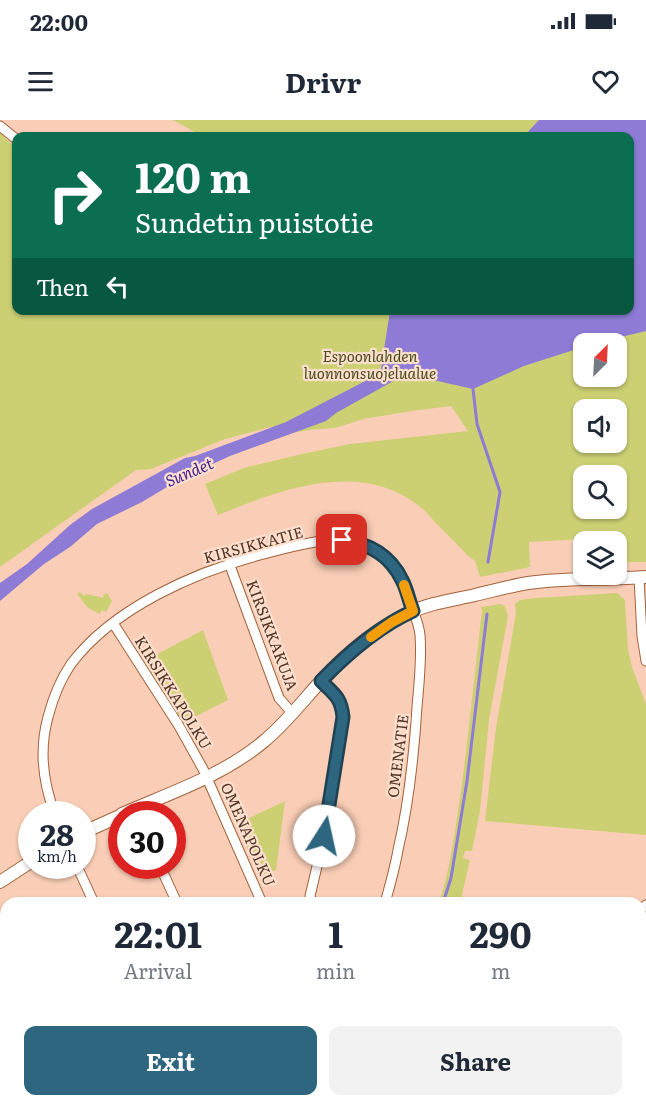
<!DOCTYPE html>
<style>
:root{--surface:#fff;--page:#f2f2f3;--text:#1f2937;--muted:#747a83;--accent:#2e6680}
body{margin:0;font-family:Literata,serif;background:var(--page);color:var(--text);height:100vh;display:flex;flex-direction:column;font-size:22px;white-space:nowrap}
*{box-sizing:border-box;margin:0}
p{font-size:20px;color:var(--muted)}
.icon{flex:none;width:33px;height:33px;fill:none;stroke:currentColor;stroke-width:2;stroke-linecap:round;stroke-linejoin:round}
.map{position:relative;flex:1;overflow:hidden}
.sheet{position:absolute;left:0px;top:777px;width:646px;height:210px;display:flex;flex-direction:column;background:var(--surface);border-radius:18px 18px 0 0;box-shadow:0 2px 4px #0004}
.sheet>*{flex:none}
.top-card{position:absolute;left:12px;top:12px;width:622px;height:183px;border-radius:12px;box-shadow:0 2px 4px #0004;background:#0b6e4f;color:#fff;overflow:hidden}
.needle{width:39px;rotate:24deg}
.buttons{position:absolute;left:573px;top:213px;display:grid;gap:12px}
.buttons a{display:grid;place-items:center;width:54px;height:54px;border-radius:12px;background:var(--surface);box-shadow:0 2px 4px #0004;font-size:30px}
.speed{position:absolute;left:18px;top:681px;display:flex;gap:12px;font-size:30px;font-weight:700;text-align:center}
.speed>*{display:grid;place-content:center;width:78px;height:78px;border-radius:50%;background:var(--surface);box-shadow:0 2px 4px #0004;line-height:1}
.speed small{font-size:15px;font-weight:400}
.speed .limit{border:9px solid #d22;background:#fff;color:#111}
.pin{position:absolute;display:grid;place-items:center;width:51px;height:51px;color:#fff;margin:-26px;border-radius:12px;box-shadow:0 3px 9px #0006}
.me{position:absolute;width:66px;margin:-33px;rotate:10deg;stroke-linejoin:round;filter:drop-shadow(0 0 4px #0008)}
.turn{display:flex;align-items:center;gap:21px;height:126px;padding:0 24px;font-size:27px}
.turn .icon{width:78px;height:78px;stroke-width:2.5}
.turn b{display:block;font-size:42px;line-height:51px}
.then{display:flex;align-items:center;height:57px;padding:0 24px;background:#0003;gap:12px;font-size:22px}
.eta{display:flex;justify-content:space-evenly;align-items:center;height:102px;text-align:center}
.eta b{font-size:36px;font-weight:700;line-height:42px}
.primary-button{display:flex;gap:12px;margin-top:auto;padding:12px 24px}
.primary-button a{flex:1;height:69px;border-radius:12px;background:var(--accent);color:#fff;font-size:24px;font-weight:700;line-height:69px;text-align:center}
.primary-button a+a{background:var(--page);color:var(--text)}
.status{display:flex;justify-content:space-between;align-items:center;height:42px;padding:0 30px;background:var(--surface);direction:ltr}
.status svg{height:16px;fill:currentColor}
header{display:flex;justify-content:space-between;align-items:center;height:78px;padding:0 24px;background:var(--surface);font-size:27px;font-weight:700}
.map>svg:first-child{display:block}
.green{fill:#ccd073;fill-rule:evenodd}
.water{fill:#8d7bd6}
.lines{fill:none;stroke-linecap:round;stroke-linejoin:round}
.stream{stroke:#8d7bd6;stroke-width:3}
.minor-casing{stroke:#a2623b;stroke-width:11}
.tertiary-casing{stroke:#a2623b;stroke-width:14}
.minor{stroke:#fff;stroke-width:9}
.tertiary{stroke:#fff;stroke-width:12}
.route-casing{stroke:#1e4253;stroke-width:15}
.route{stroke:#2e6680;stroke-width:10}
.slow{stroke:#f59e0b;stroke-width:10}
.labels{text-anchor:middle;dominant-baseline:central;stroke-width:4.5;stroke-linejoin:round;paint-order:stroke}
.park-label{font-size:15px;font-style:italic;fill:#494b1e;stroke:#fddfce}
.street-label{font-size:15px;fill:#503323;stroke:#fddfce}
.water-label{font-size:16px;font-style:italic;fill:#472691;stroke:#fddfce}
</style>
<div class="status"><b>22:00</b><svg viewBox="0 0 49 12"><path d="M0 12V9h3v3zM5 12V6h3v6zM10 12V3h3v9zM15 12V0h3v12zM26 1h20v11H26zM47 4h2v5h-2z"/></svg></div>
<header><svg class="icon" aria-label="menu" viewBox="0 0 24 24"><path d="M4 6h16M4 12h16M4 18h16"/></svg>Drivr<svg class="icon" aria-label="heart" viewBox="0 0 24 24"><path d="M12 20l-8-8c-3-5 5-10 8-4 3-6 11-1 8 4z"/></svg></header>
<div class="map">
<svg width="646" height="987" viewBox="0 0 646 987">
<rect width="100%" height="100%" fill="#faceb6"/>
<path class="green" d="M 173,0 L 646,0 L 646,442 L 617,442 L 616,422 L 605,421 L 604,418 L 529,422 L 530,447 L 480,457 L 475,441 L 467,435 C 457,424 446,413 435,402 C 430,397 425,390 419,386 C 359,339 280,370 218,395 L 205,364 L 244,348 L 302,334 L 350,324 L 468,311 L 451,286 L 412,291 L 363,299 L 335,308 L 309,310 L 282,315 L 271,307 L 225,319 L 151,349 L 136,350 L 0,447 L 0,13 L 16,28 L 16,190 L 630,190 L 630,16 L 198,16 L 195,12 ZM 584,224 L 616,224 L 616,256 L 584,256 ZM 584,290 L 616,290 L 616,322 L 584,322 ZM 584,356 L 616,356 L 616,388 L 584,388 Z
M 80,472 L 84,476 L 86,474 L 100,477 L 102,478 L 104,477 L 103,475 L 107,473 L 112,481 L 106,492 L 102,490 L 100,494 L 88,488 L 77,474 Z
M 617,473 L 625,480 L 628,530 L 632,547 L 646,584 L 646,715 L 485,701 L 496,608 L 516,493 L 515,484 L 520,480 L 535,478 Z
M 500,484 L 505,486 L 508,496 L 489,600 L 480,691 L 472,731 L 465,731 L 463,738 L 470,740 L 460,783 L 439,783 C 451,747 455,709 461,671 C 469,611 475,550 482,490 L 481,487 Z
M 203,510 L 228,580 L 183,603 L 144,541 Z
M 285,681 L 276,750 L 259,756 L 237,704 Z
M 168,981 L 453,981 L 469,987 L 156,987 Z"/>
<path class="water" d="M 539,0 L 646,0 L 646,211 L 596,223 L 584,224 L 583,227 L 524,246 L 473,269 L 402,253 L 397,259 L 336,293 L 326,301 L 230,336 L 182,358 L 142,382 L 97,404 L 70,427 L 44,444 L 0,481 L 0,463 L 27,444 L 70,405 L 92,389 L 185,338 L 195,336 L 286,302 L 375,256 L 381,249 L 390,191 L 630,190 L 630,16 L 524,16 Z"/>
<g class="lines">
<path class="stream" d="M 473,269 L 477,304 L 500,372 L 488,442
M 443,783 L 451,758 L 467,661 L 487,494
M 342,987 L 346,981"/>
<defs>
<path id="minor" d="M 0,6 L 16,19
M 229,443 L 279,578 L 293,594
M 639,457 L 642,516 L 646,541
M 113,503 L 179,606 L 203,649 L 262,783
M 55,694 C 43,663 39,630 48,597 C 53,578 60,560 71,544 C 113,488 195,452 260,435 C 285,428 329,416 354,421 C 374,425 392,440 402,459 C 405,465 407,473 409,480 C 413,491 419,503 420,515 C 422,539 419,563 417,587 C 414,635 409,683 398,730 C 395,748 390,765 385,783
M 77,746 L 94,783
M 160,746 L 177,783
M 312,783 L 310,776 L 323,721 L 343,597 C 341,577 334,574 321,561
M 640,790 L 646,785
M 0,928 L 6,935
M 640,980 L 646,981
M 41,981 L 45,987
M 525,987 L 528,981"/>
<path id="tertiary" d="M 122,694 C 170,673 222,656 263,622 C 285,604 301,583 320,562 C 344,535 375,509 409,493 C 429,483 453,480 475,475 C 492,471 510,466 528,463 C 567,457 607,460 646,457
M 82,713 L 122,695
M 0,762 L 32,741"/>
</defs>
<use href="#minor" class="minor-casing"/>
<use href="#tertiary" class="tertiary-casing"/>
<use href="#minor" class="minor"/>
<use href="#tertiary" class="tertiary"/>
</g>
<g class="lines">
<defs>
<path id="route" d="M 324,716 L 343,597 C 341,577 334,574 321,561 C 348,533 378,507 413,491 C 409,481 407,469 402,460 C 390,435 368,423 342,420"/>
</defs>
<use href="#route" class="route-casing"/>
<use href="#route" class="route"/>
<path class="slow" d="M 371,517 L 392,502 L 413,491 L 404,465"/>
</g>
<g class="labels">
<g class="park-label">
<text x="370" y="235">Espoonlahden<tspan x="370" dy="17">luonnonsuojelualue</tspan></text>
</g>
<g class="street-label">
<text transform="translate(253 424) rotate(-15)">KIRSIKKATIE</text>
<text transform="translate(273 515) rotate(69)">KIRSIKKAKUJA</text>
<text transform="translate(174 572) rotate(58)">KIRSIKKAPOLKU</text>
<text transform="translate(397 636) rotate(-83)">OMENATIE</text>
<text transform="translate(249 714) rotate(66)">OMENAPOLKU</text>
</g>
<g class="water-label">
<text transform="translate(189 351) rotate(-23)">Sundet</text>
</g>
</g>
</svg>
<div class="buttons">
<a><svg class="needle" viewBox="-14 -14 28 28"><path d="M0-13l5 13h-10z" fill="#e53935"/><path d="M0 13l5-13h-10z" fill="#747a83"/></svg></a>
<a><svg class="icon" aria-label="sound" viewBox="0 0 24 24"><path d="M4 9h4l5-4v14l-5-4H4zM17 9q2 3 0 6"/></svg></a>
<a><svg class="icon" aria-label="search" viewBox="0 0 24 24"><circle cx="10" cy="10" r="6"/><path d="M15 15l6 6"/></svg></a>
<a><svg class="icon" aria-label="layers" viewBox="0 0 24 24"><path d="M12 4l9 5-9 5-9-5zM3 14l9 5 9-5"/></svg></a>
</div>
<div class="speed"><div>28<small>km/h</small></div><div class="limit">30</div></div>
<div class="pin" style="left:342px;top:420px;background:#d93025"><svg class="icon" aria-label="arrive" viewBox="0 0 24 24"><path d="M6 21V4h12l-3 4 3 4H6"/></svg></div>
<svg class="me" style="left:324px;top:716px" viewBox="-20 -20 40 40"><circle r="19" fill="#fff"/><path d="M0-13L10 11 0 6-10 11z" fill="#2e6680"/></svg>
<div class="top-card">
<div class="turn"><svg class="icon" aria-label="right" viewBox="0 0 24 24"><path d="M7 20v-9h11M14 6l5 5-5 5"/></svg><div><b>120 m</b>Sundetin puistotie</div></div>
<div class="then">Then<svg class="icon" aria-label="left" viewBox="0 0 24 24"><path d="M17 20v-9H6M10 6l-5 5 5 5"/></svg></div>
</div>
<section class="sheet">
<div class="eta">
<div><b>22:01</b><p>Arrival</p></div>
<div><b>1</b><p>min</p></div>
<div><b>290</b><p>m</p></div>
</div>
<div class="primary-button"><a>Exit</a><a>Share</a></div>
</section>
</div>
